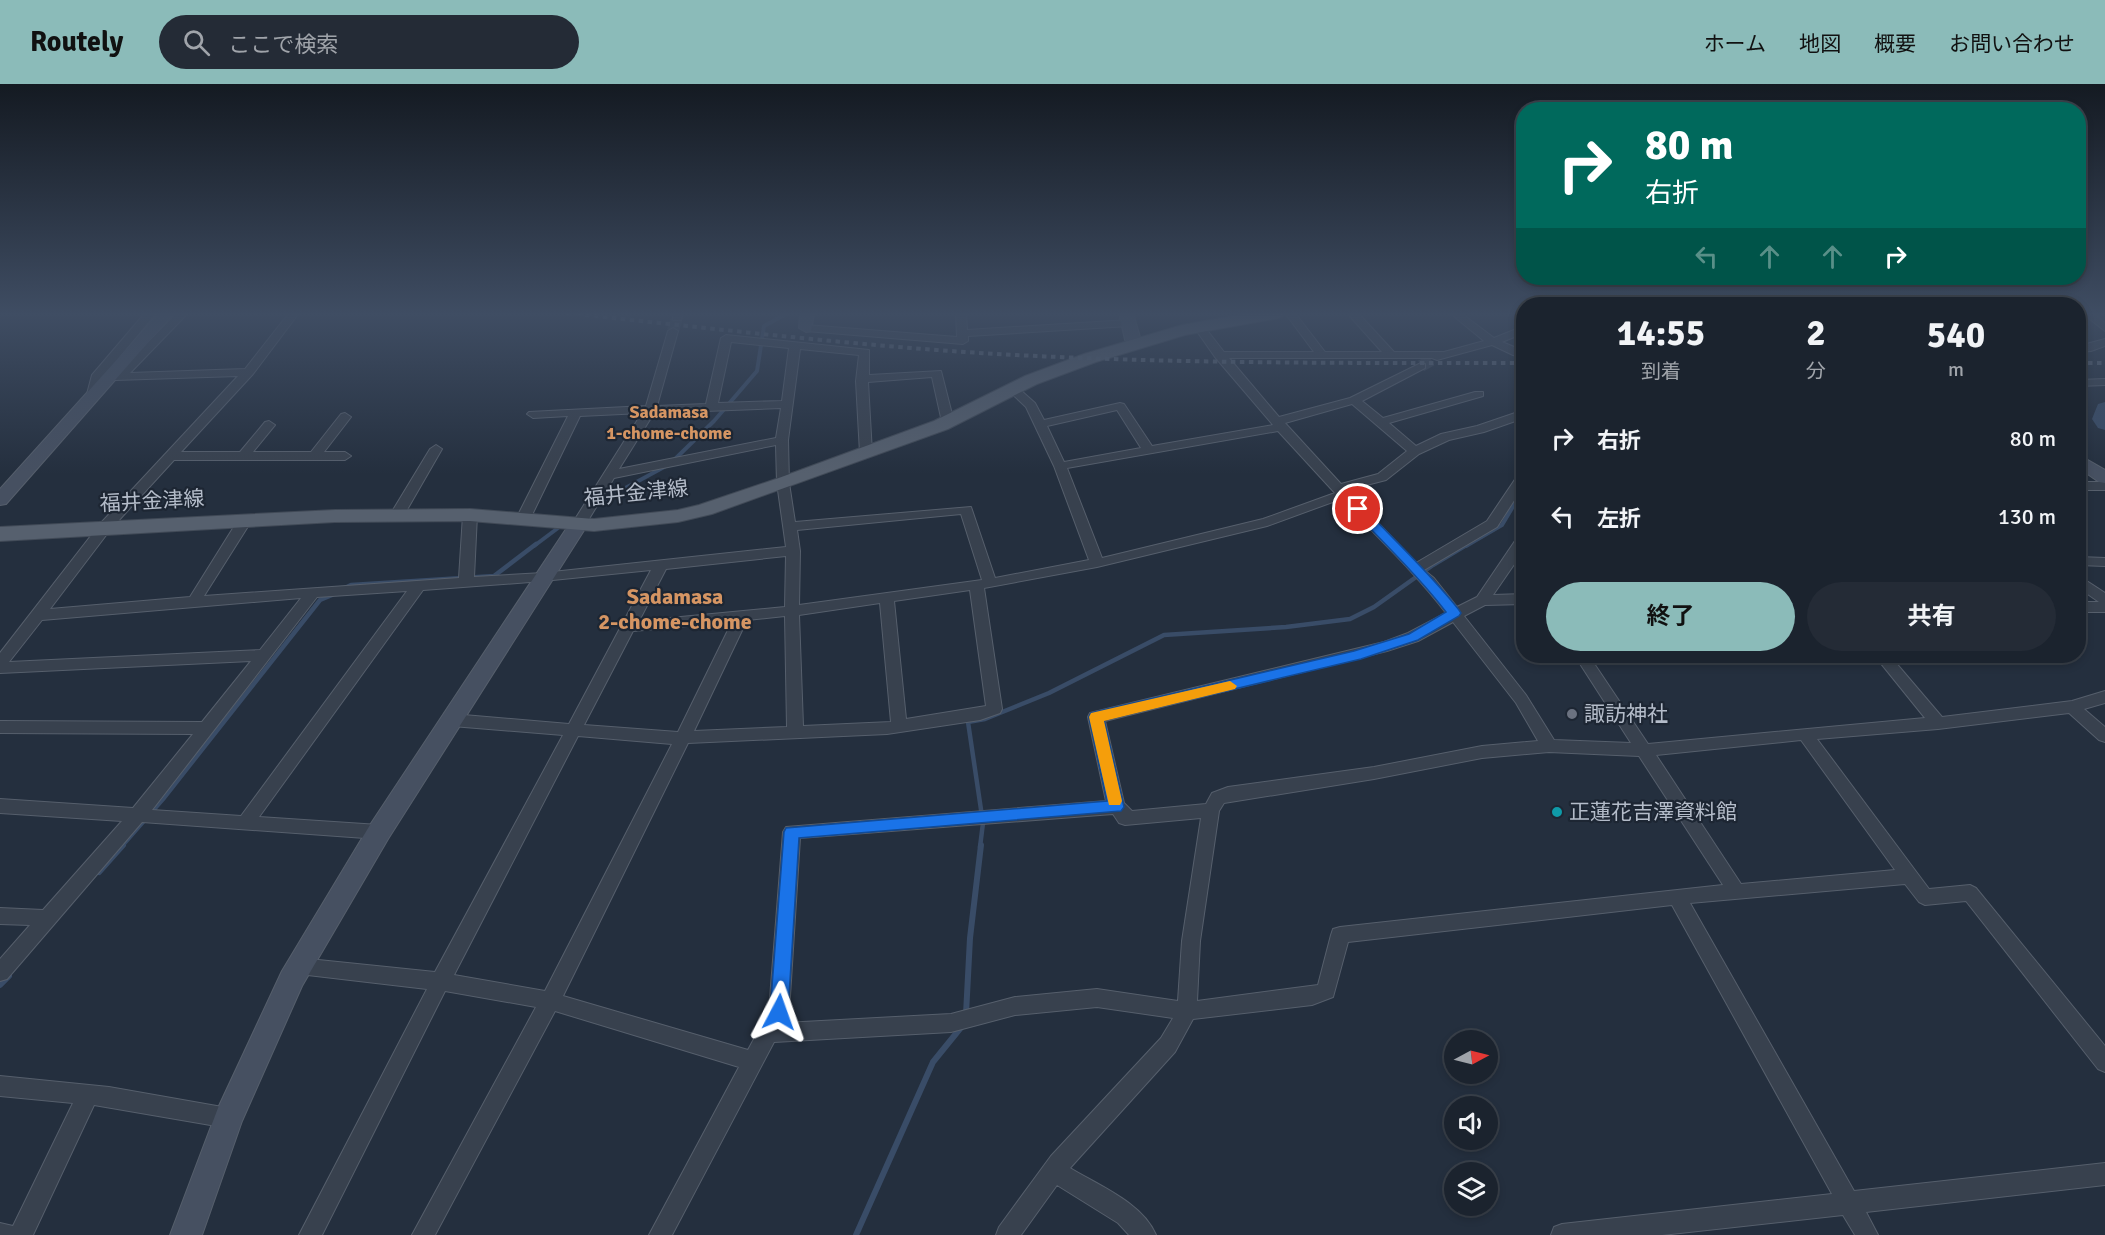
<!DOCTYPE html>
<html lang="ja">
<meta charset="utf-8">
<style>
:root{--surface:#1b232e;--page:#242b36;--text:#f1f3f6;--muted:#a0a4aa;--line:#39404a;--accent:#8bbbb9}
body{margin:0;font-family:Signika,"Noto Sans JP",sans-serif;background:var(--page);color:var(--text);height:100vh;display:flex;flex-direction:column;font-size:22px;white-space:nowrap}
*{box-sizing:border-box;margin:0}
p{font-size:20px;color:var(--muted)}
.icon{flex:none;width:33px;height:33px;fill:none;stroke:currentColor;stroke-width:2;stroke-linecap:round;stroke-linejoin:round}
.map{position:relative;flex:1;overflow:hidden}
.panel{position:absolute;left:1516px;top:213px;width:570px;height:366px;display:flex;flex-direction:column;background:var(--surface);border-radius:24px;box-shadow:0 3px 9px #0003,0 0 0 2px var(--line)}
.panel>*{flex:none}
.hud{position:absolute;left:1516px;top:18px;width:570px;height:183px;border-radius:24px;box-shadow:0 3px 9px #0003,0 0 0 2px var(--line);background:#00695c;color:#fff;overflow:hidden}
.needle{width:39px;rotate:83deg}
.fabs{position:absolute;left:1444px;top:946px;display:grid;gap:12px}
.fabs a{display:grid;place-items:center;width:54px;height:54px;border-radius:50%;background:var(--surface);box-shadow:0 3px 9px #0003,0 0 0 2px var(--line);font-size:30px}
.pin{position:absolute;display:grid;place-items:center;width:51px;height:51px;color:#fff;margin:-26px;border:3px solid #fff;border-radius:50%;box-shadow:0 2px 6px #0007}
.me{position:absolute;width:66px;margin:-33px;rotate:4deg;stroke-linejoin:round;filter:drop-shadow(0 0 4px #0008)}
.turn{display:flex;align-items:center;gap:21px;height:126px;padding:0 30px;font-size:27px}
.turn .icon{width:78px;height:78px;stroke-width:2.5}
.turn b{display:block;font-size:42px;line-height:51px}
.lanes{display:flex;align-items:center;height:57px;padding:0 30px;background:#0003;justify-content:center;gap:30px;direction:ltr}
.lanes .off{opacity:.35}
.eta{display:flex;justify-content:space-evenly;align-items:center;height:102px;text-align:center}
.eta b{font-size:36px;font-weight:700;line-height:42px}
.action{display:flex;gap:12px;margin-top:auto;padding:12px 30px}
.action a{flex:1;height:69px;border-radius:36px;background:var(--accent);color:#111;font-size:24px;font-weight:700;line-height:69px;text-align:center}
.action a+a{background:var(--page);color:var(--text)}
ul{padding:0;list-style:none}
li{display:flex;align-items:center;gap:18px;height:78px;padding:0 30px}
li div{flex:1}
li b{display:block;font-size:22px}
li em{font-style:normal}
header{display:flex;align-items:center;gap:36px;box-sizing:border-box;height:84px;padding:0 30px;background:var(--accent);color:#111}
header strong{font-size:28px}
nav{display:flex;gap:33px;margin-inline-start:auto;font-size:21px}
.search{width:420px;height:54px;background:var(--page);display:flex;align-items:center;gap:15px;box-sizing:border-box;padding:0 21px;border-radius:33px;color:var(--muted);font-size:22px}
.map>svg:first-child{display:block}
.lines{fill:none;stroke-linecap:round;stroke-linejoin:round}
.stream-far2{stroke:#394c67;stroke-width:4}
.stream-far1{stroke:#394c67;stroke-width:4.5}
.stream{stroke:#394c67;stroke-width:6}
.river{fill:#394c67;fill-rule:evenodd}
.street-tunnel{stroke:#3a4453;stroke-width:12;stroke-dasharray:12 6;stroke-linecap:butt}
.street-casing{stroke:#565f6c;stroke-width:2}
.secondary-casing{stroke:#565f6c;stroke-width:2}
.primary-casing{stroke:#414a57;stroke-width:2}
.street{fill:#38414e;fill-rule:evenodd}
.secondary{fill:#465061;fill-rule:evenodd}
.primary{fill:#56606e;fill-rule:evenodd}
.rail{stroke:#5a6575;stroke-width:4;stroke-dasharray:4.5 4.5;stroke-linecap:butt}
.route{fill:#1a73e8;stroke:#114b97;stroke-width:1.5}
.slow{fill:#f59e0b}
.worship-dot{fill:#6b7280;stroke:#1d2633;stroke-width:2}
.culture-dot{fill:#0f9aa8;stroke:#1d2633;stroke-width:2}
.labels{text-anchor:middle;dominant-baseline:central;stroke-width:4.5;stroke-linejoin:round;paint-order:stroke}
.far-neighbourhood-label{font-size:18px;font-weight:bold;fill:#d59563;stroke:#1d2633}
.street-label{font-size:21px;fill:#b4bcc9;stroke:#1d2633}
.poi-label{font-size:21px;fill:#b4bcc9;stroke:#1d2633;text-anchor:start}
.neighbourhood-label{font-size:22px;font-weight:bold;fill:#d59563;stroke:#1d2633}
</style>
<header>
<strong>Routely</strong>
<div class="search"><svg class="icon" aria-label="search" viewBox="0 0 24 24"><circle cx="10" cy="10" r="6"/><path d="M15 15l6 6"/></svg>ここで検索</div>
<nav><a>ホーム</a><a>地図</a><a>概要</a><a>お問い合わせ</a></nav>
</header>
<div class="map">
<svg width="2105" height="1151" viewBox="0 0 2105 1151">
<rect width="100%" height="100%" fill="#242f3e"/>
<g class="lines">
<path class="stream-far2" d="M 673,377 L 714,337 L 757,287 L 764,242 L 788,229
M 594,421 L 666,382
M 534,462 L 562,441
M 1466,462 L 1502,441 L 1524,404"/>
<path class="stream-far1" d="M 345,504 L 351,501 L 494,492 L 536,460
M 121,763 L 163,715 L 320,516 L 332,511
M 980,763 L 983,739 L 968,638 L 985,635 L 1049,609 L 1164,551 L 1286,543 L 1350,535 L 1374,523 L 1433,481 L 1468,460"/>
<path class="stream" d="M 99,788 L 123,761
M 0,901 L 9,892
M 966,930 L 970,854 L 981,761
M 856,1151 L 933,978 L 963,941"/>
<path class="river" d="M 2105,318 L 2105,346 L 2098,344 L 2092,335 L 2098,320 Z"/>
<path class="street-tunnel" d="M 673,247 L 677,234
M 1421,282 L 1437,273"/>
<defs>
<path id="street" d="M 145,229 L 156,229 L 102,294 L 97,312 L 89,312 L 87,310 L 92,291 Z
M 177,229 L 188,229 L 130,289 L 245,285 L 289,229 L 299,229 L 253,290 L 181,368 L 240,368 L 265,338 L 269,337 L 275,341 L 253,368 L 311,368 L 341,330 L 345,329 L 351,333 L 324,368 L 345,368 L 351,372 L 345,376 L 174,376 L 110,446 L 50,525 L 190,513 L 240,433 L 245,432 L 252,436 L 204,512 L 459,494 L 463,431 L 470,427 L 477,431 L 474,493 L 543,489 L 786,463 L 777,399 L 776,361 L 614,394 L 584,443 L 574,443 L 572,440 L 642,329 L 580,332 L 530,435 L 523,439 L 516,435 L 568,332 L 533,334 L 527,330 L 529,328 L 646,322 L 668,247 L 673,244 L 678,247 L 657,322 L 706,320 L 721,254 L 726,251 L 869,266 L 869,291 L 941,287 L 954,338 L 948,342 L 942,338 L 932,293 L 868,298 L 872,369 L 866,373 L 860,369 L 856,297 L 859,271 L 800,265 L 788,356 L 789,399 L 795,438 L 971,423 L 995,494 L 1089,476 L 1054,382 L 1026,323 L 1009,307 L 1009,303 L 1017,303 L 1035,319 L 1044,336 L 1120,319 L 1124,320 L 1152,362 L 1273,341 L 1215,273 L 1194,243 L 1195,241 L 1203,241 L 1224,268 L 1314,268 L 1285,229 L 1295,229 L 1325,268 L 1382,268 L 1347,229 L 1358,229 L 1394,268 L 1444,268 L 1484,257 L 1450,229 L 1461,229 L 1494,254 L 1524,242 L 1524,249 L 1502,258 L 1524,267 L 1524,273 L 1513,271 L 1492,261 L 1437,276 L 1432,274 L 1229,274 L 1279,333 L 1350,314 L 1421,279 L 1425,280 L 1425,284 L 1362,317 L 1383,334 L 1475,308 L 1483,308 L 1483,312 L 1389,339 L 1416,362 L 1441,350 L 1477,342 L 1524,326 L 1524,334 L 1484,348 L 1449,356 L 1419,370 L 1386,396 L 1347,406 L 1416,479 L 1487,437 L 1520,388 L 1524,387 L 1524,401 L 1497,443 L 1424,486 L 1434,494 L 1457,523 L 1477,513 L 1519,451 L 1524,450 L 1524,466 L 1493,511 L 1524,510 L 1524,520 L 1485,521 L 1464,532 L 1526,611 L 1554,656 L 1631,659 L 1575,572 L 1589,572 L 1648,660 L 1925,634 L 1875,572 L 1890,572 L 1942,633 L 2072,617 L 2105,607 L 2105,619 L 2084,625 L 2105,643 L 2105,658 L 2099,656 L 2069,629 L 1938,645 L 1817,655 L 1929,805 L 1970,801 L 1976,804 L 2105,962 L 2105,988 L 2098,985 L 1966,817 L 1925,821 L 1919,818 L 1905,800 L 1690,819 L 1854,1107 L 2105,1079 L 2105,1101 L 1866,1128 L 1878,1151 L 1855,1151 L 1843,1131 L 1662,1151 L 1551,1151 L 1554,1143 L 1562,1140 L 1832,1110 L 1672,821 L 1348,858 L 1333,913 L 1312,921 L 1193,935 L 1175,968 L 1070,1084 C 1098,1101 1143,1119 1156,1151 L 1129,1151 L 1118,1139 L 1057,1101 L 1021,1151 L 996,1151 L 999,1143 L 1051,1072 L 1161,954 L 1173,934 L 1097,923 L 1015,931 L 951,948 L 774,958 L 672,1151 L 649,1151 L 739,983 L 555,927 L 435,1151 L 412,1151 L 536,923 L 445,907 L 322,1151 L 299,1151 L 427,905 L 299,890 L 292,888 L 289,882 L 292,876 L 299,874 L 435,888 L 563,651 L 452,642 L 446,640 L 444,636 L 446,632 L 452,630 L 569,640 L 651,486 L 543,497 L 423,506 L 259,733 L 379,741 L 385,743 L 388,748 L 385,753 L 379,755 L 142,738 L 7,895 L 0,897 L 0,875 L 30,841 L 0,840 L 0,824 L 43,826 L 122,737 L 0,729 L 0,715 L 133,724 L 193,650 L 0,649 L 0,637 L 202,638 L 251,577 L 0,589 L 0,569 L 100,440 L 238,292 L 115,296 L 115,292 ZM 731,258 L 789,264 L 782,317 L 718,319 ZM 1352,320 L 1407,367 L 1378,390 L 1341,400 L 1285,339 ZM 781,324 L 776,354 L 619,385 L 654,329 ZM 1117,326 L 1141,364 L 1064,378 L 1047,342 ZM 1278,347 L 1335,409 L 1263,435 L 1102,474 L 1067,384 ZM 1341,415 C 1377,453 1415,488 1446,529 L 1408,549 L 1384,558 L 1090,629 L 1088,633 L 1106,717 L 786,743 L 783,748 L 769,927 L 748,966 L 563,912 L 688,659 L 887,650 L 980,636 L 1000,629 L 1002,625 L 984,504 L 1097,483 L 1267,442 ZM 961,430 L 982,496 L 799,521 L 800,467 L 797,446 ZM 786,472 L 785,523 L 639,537 L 666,485 ZM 970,506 L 986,622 L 906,635 L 894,517 ZM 407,507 L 241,732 L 152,726 L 317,513 ZM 301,514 L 260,566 L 9,578 L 42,536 ZM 880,519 L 891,638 L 803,642 L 799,531 ZM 785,532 L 787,643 L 694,647 L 747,536 ZM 732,538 L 678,648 L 584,641 L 633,547 ZM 1453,538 L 1516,619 L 1538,657 L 1482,662 L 1374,683 L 1228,703 L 1212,709 L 1206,720 L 1132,727 L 1124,719 L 1105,637 L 1387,567 L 1418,557 ZM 578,652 L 672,660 L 545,907 L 454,891 ZM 1801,656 L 1895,786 L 1741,800 L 1656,671 ZM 1549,668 L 1639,672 L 1723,801 L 1340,843 L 1333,845 L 1331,851 L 1318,901 L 1197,917 L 1200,857 L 1219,727 L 1224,719 L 1374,695 L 1482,674 ZM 1113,730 L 1119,739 L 1125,741 L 1201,734 L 1182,857 L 1178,917 L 1097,905 L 1015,913 L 951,930 L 784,939 L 789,928 L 800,754 Z
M 673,229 L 683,229 L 681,236 L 673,236 Z
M 956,229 L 966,229 L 967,246 L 1129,236 L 1134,239 L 1129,242 L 968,252 L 968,257 L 963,260 L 806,247 L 801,244 L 806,241 L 957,253 Z
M 2082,229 L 2093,229 L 2105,239 L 2105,247 Z
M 2105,255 L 2105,262 L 2091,267 L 2079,268 L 2079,262 Z
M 2105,295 L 2105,301 L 2079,302 L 2079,296 Z
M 436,361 L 442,365 L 404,431 L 402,434 L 392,434 L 390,431 L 430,365 Z
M 2079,398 L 2105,398 L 2105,406 L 2079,406 Z
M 2079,473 L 2105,474 L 2105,482 L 2079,481 Z
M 2079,492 L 2105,509 L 2105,528 L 2079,528 L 2079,518 L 2099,518 L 2079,504 Z
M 0,992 L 109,1003 L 228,1024 L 235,1027 L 239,1034 L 235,1041 L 228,1044 L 94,1021 L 33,1151 L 0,1151 L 0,1139 L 13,1142 L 73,1019 L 0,1012 Z"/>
<path id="secondary" d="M 159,229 L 174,229 L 6,420 L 0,421 L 0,405 Z
M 800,229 L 814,229 L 811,247 L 806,248 L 799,244 Z
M 1119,229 L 1133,229 L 1142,260 L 1139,263 L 1129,263 L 1126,260 Z
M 2079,371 L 2105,386 L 2105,399 L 2099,398 L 2079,384 Z
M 579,434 L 586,436 L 588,440 L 388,755 L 302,902 L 242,1037 L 202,1151 L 170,1151 L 218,1024 L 282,887 L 370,741 L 572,436 Z"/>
<path id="primary" d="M 1250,229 L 1287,229 L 1279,234 L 1185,251 L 1096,278 L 1037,300 L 948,345 L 712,430 L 678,438 L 594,447 L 470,437 L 335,438 L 0,457 L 0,443 L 335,426 L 470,425 L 594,435 L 678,426 L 699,421 L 776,395 L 934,337 L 1025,292 L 1084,270 L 1182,241 Z"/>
</defs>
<use href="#street" class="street-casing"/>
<use href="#secondary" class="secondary-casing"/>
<use href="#primary" class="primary-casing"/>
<use href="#street" class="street"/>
<use href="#secondary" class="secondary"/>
<use href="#primary" class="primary"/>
<path class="rail" d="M 567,229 C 700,243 832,259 965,268 C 1151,280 1338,279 1524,279
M 2079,279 L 2105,279"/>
</g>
<linearGradient id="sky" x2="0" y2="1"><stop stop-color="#141a22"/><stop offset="0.59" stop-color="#3f4d63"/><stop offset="1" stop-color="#3f4d63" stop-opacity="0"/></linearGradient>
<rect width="2105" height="390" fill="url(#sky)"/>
<path class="route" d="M 1358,421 L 1362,422 C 1395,457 1430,489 1459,526 L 1461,529 L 1459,532 L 1418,556 L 1361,575 L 1104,636 L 1124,723 L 1121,727 L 799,754 L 788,928 L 786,933 L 779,936 L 773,933 L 770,928 L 784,748 L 786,744 L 1107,717 L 1089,633 L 1091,629 L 1354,567 L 1409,550 L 1446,528 C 1419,492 1385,461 1354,427 L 1352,425 Z"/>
<path class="slow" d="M 1230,597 L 1237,602 L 1235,605 L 1104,637 L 1122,717 L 1120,721 L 1109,721 L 1089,633 L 1091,629 Z"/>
<circle class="worship-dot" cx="1572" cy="630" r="6"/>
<circle class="culture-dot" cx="1557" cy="728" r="6"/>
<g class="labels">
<g class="far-neighbourhood-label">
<text x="669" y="328">Sadamasa<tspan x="669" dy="21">1-chome-chome</tspan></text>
</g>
<g class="street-label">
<text transform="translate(636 409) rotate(-6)">福井金津線</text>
<text transform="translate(152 417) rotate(-3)">福井金津線</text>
</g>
<g class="poi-label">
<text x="1584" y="630">諏訪神社</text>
<text x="1569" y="728">正蓮花吉澤資料館</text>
</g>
<g class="neighbourhood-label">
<text x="675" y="512">Sadamasa<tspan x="675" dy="25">2-chome-chome</tspan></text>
</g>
</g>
</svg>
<div class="fabs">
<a><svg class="needle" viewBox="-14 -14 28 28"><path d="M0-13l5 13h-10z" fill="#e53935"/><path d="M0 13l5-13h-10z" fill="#a0a4aa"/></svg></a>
<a><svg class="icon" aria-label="sound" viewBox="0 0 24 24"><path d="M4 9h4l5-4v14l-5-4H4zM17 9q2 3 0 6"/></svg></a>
<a><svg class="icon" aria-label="layers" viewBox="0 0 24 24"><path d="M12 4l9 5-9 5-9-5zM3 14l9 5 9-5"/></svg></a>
</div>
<div class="pin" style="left:1358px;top:425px;background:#d93025"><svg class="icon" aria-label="arrive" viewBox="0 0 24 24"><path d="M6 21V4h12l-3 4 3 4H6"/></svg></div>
<svg class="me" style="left:779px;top:928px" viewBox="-20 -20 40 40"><path d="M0-17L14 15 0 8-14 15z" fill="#1a73e8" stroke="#fff" stroke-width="4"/></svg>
<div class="hud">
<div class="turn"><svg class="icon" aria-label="right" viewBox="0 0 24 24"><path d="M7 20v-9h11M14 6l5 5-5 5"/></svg><div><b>80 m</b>右折</div></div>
<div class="lanes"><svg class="icon off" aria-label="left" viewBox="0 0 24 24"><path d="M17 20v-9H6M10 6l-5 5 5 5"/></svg><svg class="icon off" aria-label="ahead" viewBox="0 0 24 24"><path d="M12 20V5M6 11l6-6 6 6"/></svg><svg class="icon off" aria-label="ahead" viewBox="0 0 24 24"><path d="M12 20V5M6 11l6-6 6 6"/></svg><svg class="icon" aria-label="right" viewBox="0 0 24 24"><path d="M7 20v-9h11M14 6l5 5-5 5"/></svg></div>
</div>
<section class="panel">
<div class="eta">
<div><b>14:55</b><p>到着</p></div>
<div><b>2</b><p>分</p></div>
<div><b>540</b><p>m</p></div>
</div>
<ul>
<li><svg class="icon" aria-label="right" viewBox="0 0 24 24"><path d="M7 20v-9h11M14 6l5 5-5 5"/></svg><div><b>右折</b></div><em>80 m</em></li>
<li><svg class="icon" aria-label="left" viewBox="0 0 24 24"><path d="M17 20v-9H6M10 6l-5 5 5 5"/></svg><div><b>左折</b></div><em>130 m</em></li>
</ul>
<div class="action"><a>終了</a><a>共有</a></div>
</section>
</div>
